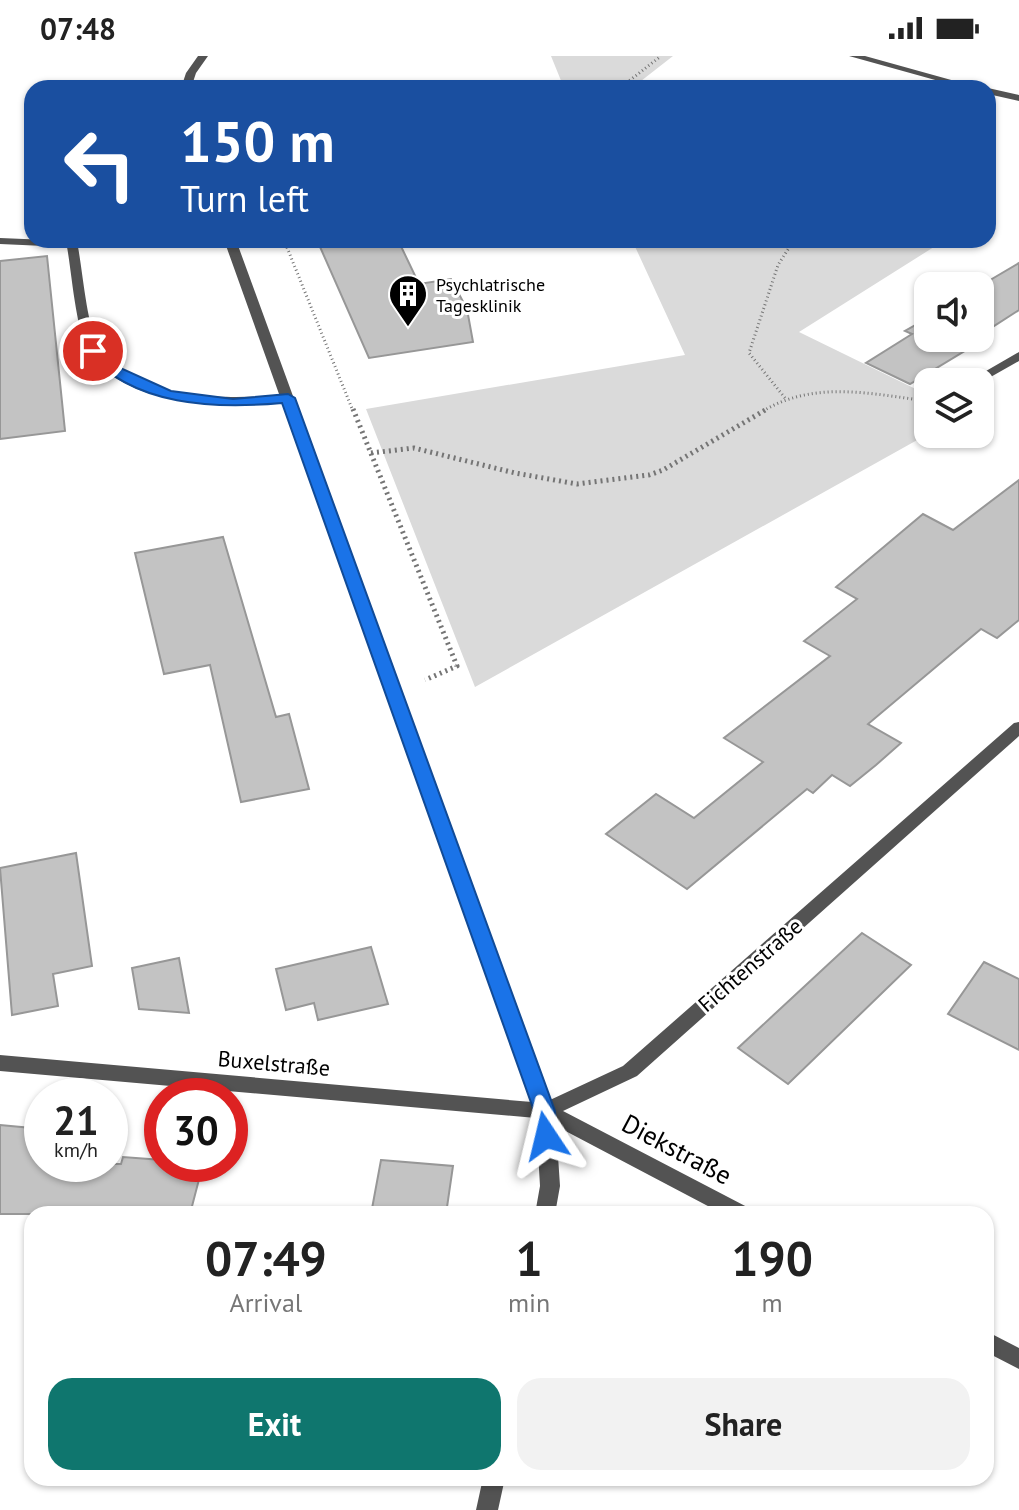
<!DOCTYPE html>
<meta charset="utf-8">
<style>
:root{--surface:#fff;--page:#f2f2f2;--text:#222;--muted:#767676;--accent:#0f766e}
body{margin:0;font-family:"PT Sans",sans-serif;background:var(--page);color:var(--text);height:100vh;display:flex;flex-direction:column;font-size:30px;white-space:nowrap}
*{box-sizing:border-box;margin:0}
p{font-size:26px;color:var(--muted)}
.icon{flex:none;width:44px;height:44px;fill:none;stroke:currentColor;stroke-width:2;stroke-linecap:round;stroke-linejoin:round}
.map{position:relative;flex:1;overflow:hidden}
.side{position:absolute;left:24px;top:1150px;width:970px;height:280px;display:flex;flex-direction:column;background:var(--surface);border-radius:24px;box-shadow:0 2px 6px #0004}
.side>*{flex:none}
.banner{position:absolute;left:24px;top:24px;width:972px;height:168px;border-radius:24px;box-shadow:0 2px 6px #0004;background:#1a4fa0;color:#fff;overflow:hidden}
.tools{position:absolute;left:914px;top:216px;display:grid;gap:16px}
.tools a{display:grid;place-items:center;width:80px;height:80px;border-radius:16px;background:var(--surface);box-shadow:0 2px 6px #0004;font-size:40px}
.speed{position:absolute;left:24px;top:1022px;display:flex;gap:16px;font-size:40px;font-weight:700;text-align:center}
.speed>*{display:grid;place-content:center;width:104px;height:104px;border-radius:50%;background:var(--surface);box-shadow:0 2px 6px #0004;line-height:1}
.speed small{font-size:20px;font-weight:400}
.speed .limit{border:12px solid #d22;background:#fff;color:#111}
.pin{position:absolute;display:grid;place-items:center;width:68px;height:68px;color:#fff;margin:-34px;border:4px solid #fff;border-radius:50%;box-shadow:0 2px 8px #0007}
.me{position:absolute;width:88px;margin:-44px;rotate:350deg;stroke-linejoin:round;filter:drop-shadow(0 0 6px #0008)}
.turn{display:flex;align-items:center;gap:28px;height:168px;padding:0 24px;font-size:36px}
.turn .icon{width:104px;height:104px;stroke-width:2.5}
.turn b{display:block;font-size:56px;line-height:68px}
.eta{display:flex;justify-content:space-evenly;align-items:center;height:136px;text-align:center}
.eta b{font-size:48px;font-weight:700;line-height:56px}
.action{display:flex;gap:16px;margin-top:auto;padding:16px 24px}
.action a{flex:1;height:92px;border-radius:24px;background:var(--accent);color:#fff;font-size:32px;font-weight:700;line-height:92px;text-align:center}
.action a+a{background:var(--page);color:var(--text)}
.status{display:flex;justify-content:space-between;align-items:center;height:56px;padding:0 40px;background:var(--surface);direction:ltr}
.status svg{height:22px;fill:currentColor}
.map>svg:first-child{display:block}
.green{fill:#dadada}
.building{fill:#c3c3c3;stroke:#979797;stroke-width:2}
.lines{fill:none;stroke-linecap:round;stroke-linejoin:round}
.path-far1{stroke:#757575;stroke-width:3;stroke-dasharray:1 3;stroke-linecap:butt}
.path{stroke:#757575;stroke-width:5;stroke-dasharray:2 4;stroke-linecap:butt}
.lane{fill:#535353;fill-rule:evenodd}
.street{fill:#535353;fill-rule:evenodd}
.route{fill:#1a73e8;stroke:#114b97;stroke-width:2}
.labels{text-anchor:middle;dominant-baseline:central;stroke-width:6;stroke-linejoin:round;paint-order:stroke}
.far-poi-label{font-size:18px;fill:#000;stroke:#fff;text-anchor:start}
.street-label{font-size:22px;fill:#000;stroke:#fff}
.near-street-label{font-size:26px;fill:#000;stroke:#fff}
</style>
<div class="status"><b>07:48</b><svg viewBox="0 0 49 12"><path d="M0 12V9h3v3zM5 12V6h3v6zM10 12V3h3v9zM15 12V0h3v12zM26 1h20v11H26zM47 4h2v5h-2z"/></svg></div>
<div class="map">
<svg width="1019" height="1454" viewBox="0 0 1019 1454">
<rect width="100%" height="100%" fill="#fff"/>
<path class="green" d="M 551,0 L 673,0 L 641,25 L 669,32 L 564,32 Z
M 632,184 L 945,184 L 799,276 L 928,339 L 928,378 L 475,631 L 366,353 L 685,299 Z"/>
<path class="building" d="M 317,184 L 398,184 L 419,228 L 451,223 L 467,253 L 473,286 L 369,302 Z
M 47,200 L 65,375 L 0,383 L 0,205 Z
M 1019,207 L 1019,254 L 985,276 L 991,279 L 910,328 L 866,307 L 912,278 L 905,275 L 928,262 L 928,282 L 980,282 L 980,230 Z
M 1019,424 L 1019,564 L 997,582 L 981,573 L 868,668 L 901,687 L 876,709 L 850,730 L 832,719 L 813,737 L 807,733 L 687,833 L 606,778 L 656,738 L 694,762 L 763,706 L 724,682 L 830,600 L 804,585 L 857,543 L 836,531 L 923,458 L 953,474 Z
M 223,481 L 276,661 L 289,658 L 309,733 L 241,746 L 210,609 L 164,618 L 135,497 Z
M 76,797 L 92,910 L 53,918 L 58,950 L 12,959 L 0,812 Z
M 862,877 L 911,909 L 788,1028 L 738,992 Z
M 371,891 L 388,948 L 318,964 L 314,947 L 286,954 L 276,913 Z
M 179,902 L 189,957 L 139,953 L 132,912 Z
M 984,906 L 1019,923 L 1019,994 L 948,958 Z
M 0,1069 L 42,1073 L 42,1108 L 121,1108 L 123,1101 L 162,1104 L 162,1108 L 203,1108 L 190,1158 L 0,1158 Z
M 381,1104 L 453,1110 L 446,1158 L 371,1158 Z"/>
<g class="lines">
<path class="path-far1" d="M 620,32 L 661,0
M 284,184 L 353,355
M 785,342 L 749,297 L 778,209 L 794,184
M 763,355 C 815,324 871,338 928,345"/>
<path class="path" d="M 353,353 L 457,610 L 425,624
M 371,397 L 414,392 L 515,417 L 577,428 L 649,419 L 663,414 L 767,353"/>
<path class="lane" d="M 0,182 L 72,185 L 195,184 L 189,187 L 78,191 C 83,218 87,270 99,293 C 129,346 237,344 288,338 L 294,342 C 284,349 266,348 253,349 C 202,351 122,344 90,298 C 76,278 72,218 67,191 L 0,188 Z"/>
<path class="street" d="M 198,0 L 208,0 L 196,17 L 191,32 L 181,32 L 186,17 Z
M 849,0 L 865,0 L 980,32 L 964,32 Z
M 988,32 L 1019,39 L 1019,45 L 988,38 Z
M 224,184 L 236,184 L 550,1044 L 623,1010 L 1014,667 L 1019,666 L 1019,680 L 637,1020 L 563,1055 L 749,1152 L 752,1158 L 723,1158 L 556,1070 L 560,1130 L 555,1158 L 535,1158 L 540,1130 L 536,1062 L 0,1015 L 0,999 L 532,1046 Z
M 1019,296 L 1019,305 L 980,327 L 967,326 Z
M 986,1275 L 1019,1292 L 1019,1313 L 986,1296 Z
M 483,1422 L 505,1422 L 498,1454 L 476,1454 Z"/>
</g>
<path class="route" d="M 93,291 L 118,311 L 171,335 L 233,343 L 288,338 L 295,342 L 555,1055 L 557,1080 L 554,1087 L 546,1089 L 539,1087 L 534,1055 L 282,347 C 216,353 133,351 86,295 Z"/>
<defs>
<symbol id="building-pin" viewBox="-11 -11 22 30"><path d="M0 17L-7.5 6A9.5 9.5 0 1 1 7.5 6Z" fill="#000" stroke="#fff"/><path d="M-4-6H4V6H1V3H-1V6H-4ZM-2.5-4.3h1.7v1.8h-1.7ZM.8-4.3h1.7v1.8H.8ZM-2.5-1h1.7V.8h-1.7ZM.8-1h1.7V.8H.8Z" fill="#fff"/></symbol>
</defs>
<g fill-rule="evenodd">
<use href="#building-pin" x="386" y="216" width="44" height="60"/>
</g>
<g class="labels">
<g class="far-poi-label">
<text x="436" y="228">Psychlatrische<tspan x="436" dy="21">Tagesklinik</tspan></text>
</g>
<g class="street-label">
<text transform="translate(750 909) rotate(-41)">Fichtenstraße</text>
<text transform="translate(274 1007) rotate(5)">Buxelstraße</text>
</g>
<g class="near-street-label">
<text transform="translate(677 1093) rotate(28)">Diekstraße</text>
</g>
</g>
</svg>
<div class="tools">
<a><svg class="icon" aria-label="sound" viewBox="0 0 24 24"><path d="M4 9h4l5-4v14l-5-4H4zM17 9q2 3 0 6"/></svg></a>
<a><svg class="icon" aria-label="layers" viewBox="0 0 24 24"><path d="M12 4l9 5-9 5-9-5zM3 14l9 5 9-5"/></svg></a>
</div>
<div class="speed"><div>21<small>km/h</small></div><div class="limit">30</div></div>
<div class="pin" style="left:93px;top:295px;background:#d93025"><svg class="icon" aria-label="arrive" viewBox="0 0 24 24"><path d="M6 21V4h12l-3 4 3 4H6"/></svg></div>
<svg class="me" style="left:546px;top:1080px" viewBox="-20 -20 40 40"><path d="M0-17L14 15 0 8-14 15z" fill="#1a73e8" stroke="#fff" stroke-width="4"/></svg>
<div class="banner">
<div class="turn"><svg class="icon" aria-label="left" viewBox="0 0 24 24"><path d="M17 20v-9H6M10 6l-5 5 5 5"/></svg><div><b>150 m</b>Turn left</div></div>
</div>
<section class="side">
<div class="eta">
<div><b>07:49</b><p>Arrival</p></div>
<div><b>1</b><p>min</p></div>
<div><b>190</b><p>m</p></div>
</div>
<div class="action"><a>Exit</a><a>Share</a></div>
</section>
</div>
